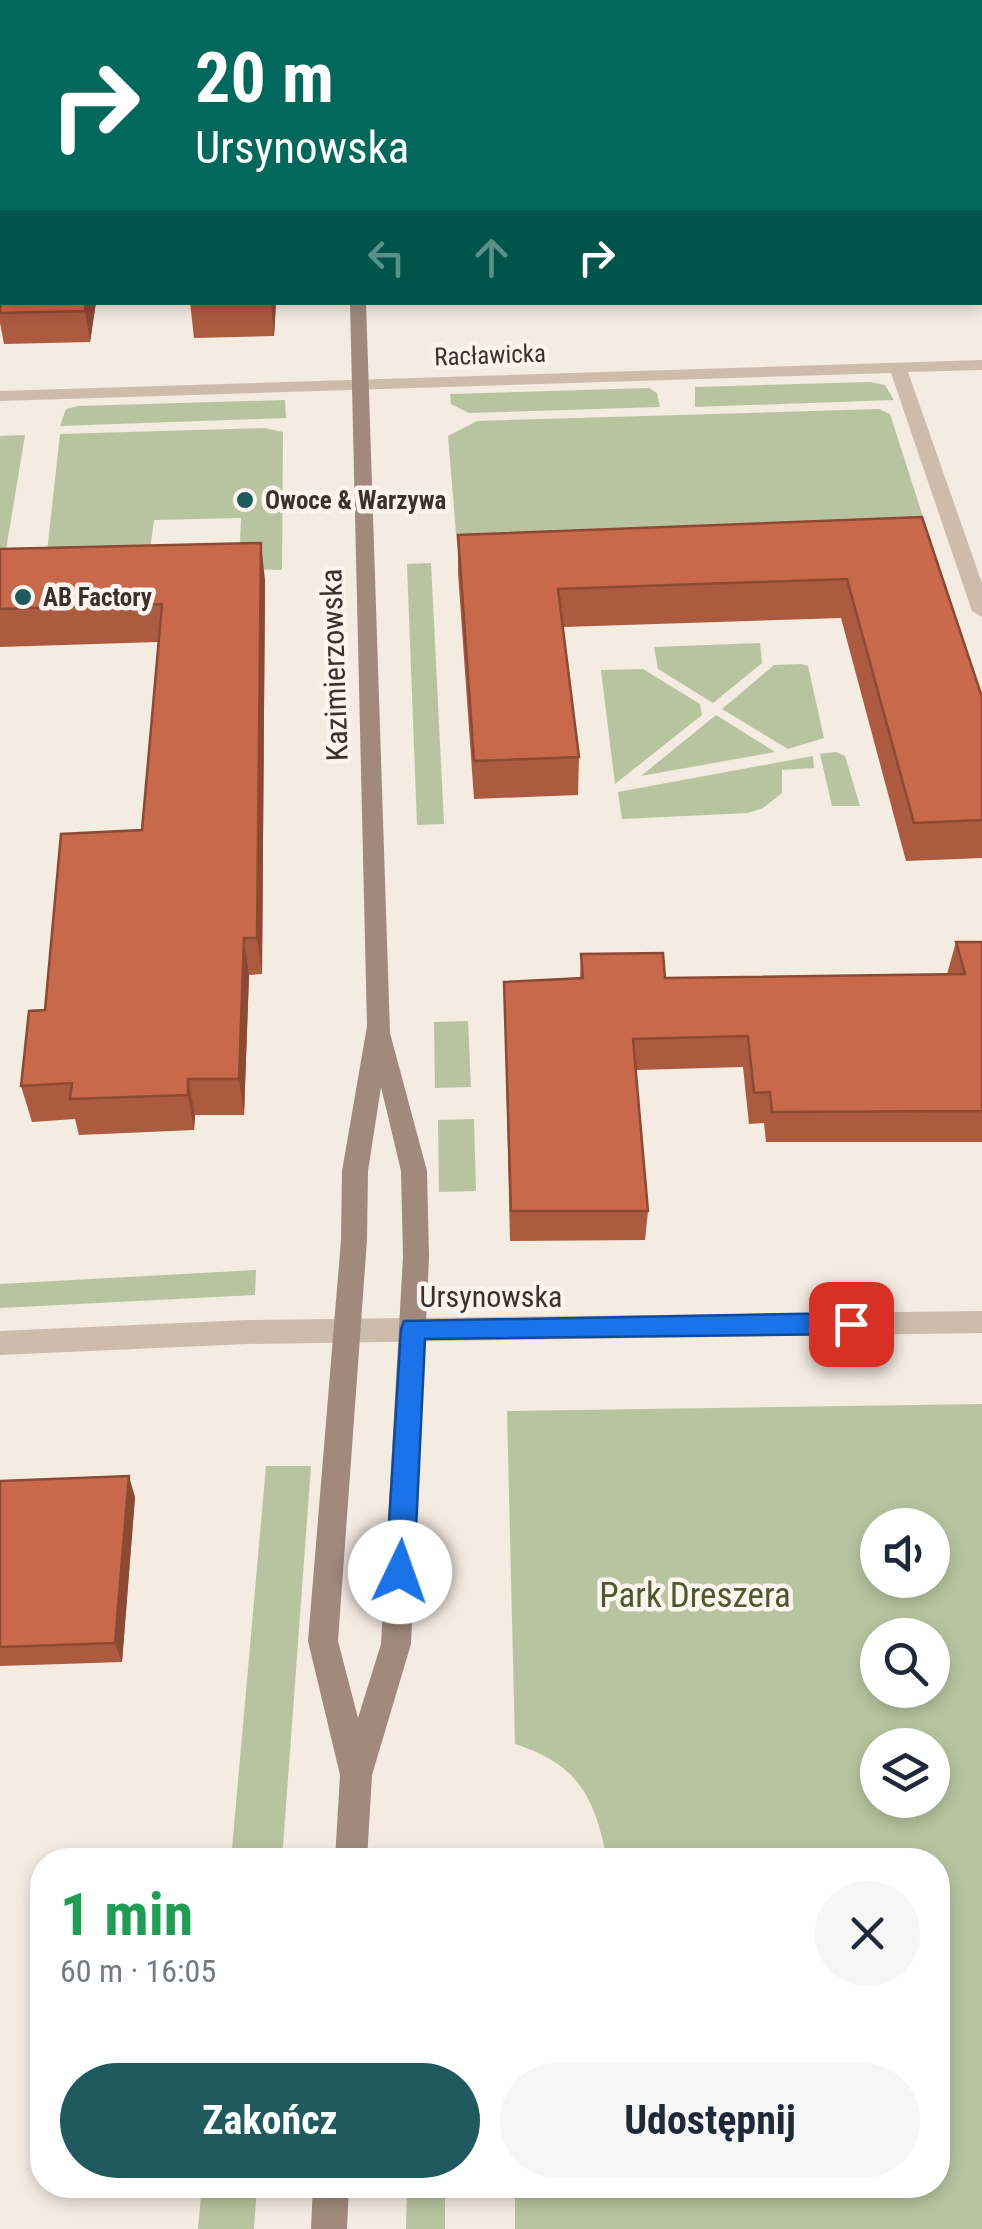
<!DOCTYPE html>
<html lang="pl">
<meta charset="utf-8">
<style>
:root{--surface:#fff;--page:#f6f6f7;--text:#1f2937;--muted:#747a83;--accent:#1f5a5e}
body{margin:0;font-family:"Roboto Condensed",sans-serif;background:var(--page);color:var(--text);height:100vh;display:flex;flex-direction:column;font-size:38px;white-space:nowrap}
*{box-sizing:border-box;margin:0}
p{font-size:32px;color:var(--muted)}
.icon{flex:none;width:55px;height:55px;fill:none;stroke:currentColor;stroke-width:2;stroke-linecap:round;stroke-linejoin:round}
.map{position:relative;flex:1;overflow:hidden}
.side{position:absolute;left:30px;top:1848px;width:920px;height:350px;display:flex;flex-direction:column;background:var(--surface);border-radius:40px;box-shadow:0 5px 15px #0003}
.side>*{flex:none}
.top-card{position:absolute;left:0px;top:0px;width:982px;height:305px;box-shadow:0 5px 15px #0003;background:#00695c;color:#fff;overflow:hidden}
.fabs{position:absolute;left:860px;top:1508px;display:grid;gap:20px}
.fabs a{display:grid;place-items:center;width:90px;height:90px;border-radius:50%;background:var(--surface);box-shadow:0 5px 15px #0003;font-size:50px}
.pin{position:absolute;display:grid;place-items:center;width:85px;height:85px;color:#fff;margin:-42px;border-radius:20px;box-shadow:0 5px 15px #0006}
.me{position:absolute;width:110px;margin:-55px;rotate:3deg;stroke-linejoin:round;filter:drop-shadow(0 0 8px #0008)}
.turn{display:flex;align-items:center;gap:35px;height:210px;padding:0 30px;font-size:45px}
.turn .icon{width:130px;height:130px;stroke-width:2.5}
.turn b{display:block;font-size:70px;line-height:85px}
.lanes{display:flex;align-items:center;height:95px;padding:0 30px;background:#0003;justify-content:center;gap:50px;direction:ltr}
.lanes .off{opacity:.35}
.round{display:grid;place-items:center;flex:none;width:105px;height:105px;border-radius:52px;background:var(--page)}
.headline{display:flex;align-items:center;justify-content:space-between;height:170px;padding:0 30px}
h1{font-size:60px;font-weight:700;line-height:75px;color:#1e9e55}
.button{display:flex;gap:20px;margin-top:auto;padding:20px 30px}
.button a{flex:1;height:115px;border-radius:60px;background:var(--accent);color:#fff;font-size:40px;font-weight:700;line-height:115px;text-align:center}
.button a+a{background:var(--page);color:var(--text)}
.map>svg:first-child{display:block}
.green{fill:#b8c4a0;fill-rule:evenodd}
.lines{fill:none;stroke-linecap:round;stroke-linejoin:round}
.street{fill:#cdbbac;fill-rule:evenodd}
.secondary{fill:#a18a7d;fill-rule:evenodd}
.wall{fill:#ac5a40}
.shaded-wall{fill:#8c4a34}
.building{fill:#c8694b;stroke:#8c4a34;stroke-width:2.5}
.route{fill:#1a73e8;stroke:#114b97;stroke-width:2.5}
.poi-dot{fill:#1f5a5e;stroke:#fbf5ee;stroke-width:4}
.labels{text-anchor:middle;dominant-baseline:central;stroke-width:9;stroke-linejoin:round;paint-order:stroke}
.far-street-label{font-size:25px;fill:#3b302b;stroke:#fbf5ee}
.far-poi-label{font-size:25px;font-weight:bold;fill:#3b302b;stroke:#fbf5ee;text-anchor:start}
.street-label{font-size:30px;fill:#3b302b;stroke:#fbf5ee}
.near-park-label{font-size:35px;fill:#4a5a2e;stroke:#fbf5ee}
</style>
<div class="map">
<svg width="982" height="2229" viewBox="0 0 982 2229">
<rect width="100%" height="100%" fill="#f4ebe1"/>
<path class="green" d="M 870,382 L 885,385 L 894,400 L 695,407 L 695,387 Z
M 649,388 L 657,393 L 660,407 L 469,413 L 451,404 L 450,394 Z
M 285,400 L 286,418 L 60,426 L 66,409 L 78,406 Z
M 879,409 L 890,414 L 931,542 L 458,557 L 448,436 L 477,421 Z
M 264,428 L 283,432 L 282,570 L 239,569 L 241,518 L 154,520 L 149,557 L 47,552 L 60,434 Z
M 25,435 L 5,556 L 0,556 L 0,436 Z
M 431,563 L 444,824 L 417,825 L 407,564 Z
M 760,643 L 762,663 L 713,703 L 658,669 L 654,647 Z
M 801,664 L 808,666 L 824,738 L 788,749 L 722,709 L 774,665 Z
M 643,669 L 700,704 L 702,715 L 615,784 L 601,670 Z
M 716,715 L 775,752 L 641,776 Z
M 836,752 L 845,756 L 860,806 L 832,806 L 820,754 Z
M 813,756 L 814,768 L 782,770 L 782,793 L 763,808 L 748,813 L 622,819 L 618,792 Z
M 468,1021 L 471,1087 L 435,1088 L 434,1022 Z
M 474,1119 L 476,1191 L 439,1192 L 438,1120 Z
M 256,1270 L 255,1295 L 0,1308 L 0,1284 Z
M 982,1404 L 982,2229 L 515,2229 L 515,2185 L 938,2185 L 938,1860 L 607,1860 C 595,1797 578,1764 515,1744 L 507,1411 ZM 932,1525 L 932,1580 L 878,1580 L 878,1525 ZM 878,1635 L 932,1635 L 932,1690 L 878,1690 ZM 878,1745 L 932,1745 L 932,1800 L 878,1800 Z
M 266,1466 L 311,1466 L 282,1860 L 231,1860 Z
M 202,2185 L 257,2185 L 254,2229 L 198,2229 Z
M 407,2185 L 445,2185 L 445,2229 L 406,2229 Z"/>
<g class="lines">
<path class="street" d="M 323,0 L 456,0 L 322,2 Z
M 0,6 L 2,6 L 2,14 L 0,14 Z
M 982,360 L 982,370 L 908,372 L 982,583 L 982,617 L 972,611 L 891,373 L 0,401 L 0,391 Z
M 982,1311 L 982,1333 L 247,1344 L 0,1355 L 0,1331 L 247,1320 Z"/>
<path class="secondary" d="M 334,0 L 348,0 L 348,2 L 335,2 Z
M 366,0 L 380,0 L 380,2 L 367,2 Z
M 350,302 L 366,302 L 390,1033 L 427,1171 L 429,1257 L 411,1644 L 372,1775 L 367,1860 L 335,1860 L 340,1775 L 308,1641 L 341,1240 L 342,1171 L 367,1026 ZM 381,1087 L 401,1171 L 403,1257 L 381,1644 L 358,1718 L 338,1641 L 367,1240 L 368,1171 Z
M 313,2185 L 349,2185 L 347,2229 L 311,2229 Z"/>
</g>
<path class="wall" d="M 980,146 L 982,146 L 982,259 L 980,259 Z
M 96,302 L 90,342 L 4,344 L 0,323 L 0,303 Z
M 190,302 L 276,302 L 274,336 L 194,338 Z
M 922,517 L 982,697 L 982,858 L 906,861 L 841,618 L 563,627 L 579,757 L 578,795 L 474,799 L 458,573 L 458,535 Z
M 0,549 L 265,580 L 262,974 L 249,975 L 244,1115 L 195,1115 L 194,1130 L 79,1135 L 75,1119 L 32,1122 L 21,1086 L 45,1010 L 142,830 L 158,642 L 0,647 Z
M 956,942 L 982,942 L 982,1142 L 766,1142 L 764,1123 L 749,1124 L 743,1067 L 636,1070 L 648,1211 L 645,1240 L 510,1241 L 504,982 L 580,978 L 581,954 L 665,978 L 947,974 Z
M 0,1481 L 135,1497 L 122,1662 L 0,1666 Z"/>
<path class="shaded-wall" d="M 86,302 L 96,302 L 90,342 L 85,311 Z
M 271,302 L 276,302 L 274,336 Z
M 261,543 L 265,580 L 262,974 L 257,938 Z
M 244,938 L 249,975 L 244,1115 L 239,1079 Z
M 188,1079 L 195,1115 L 194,1130 L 188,1095 Z
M 129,1476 L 135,1497 L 122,1662 L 115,1643 Z"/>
<path class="building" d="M 240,0 L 289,0 L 289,2 L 239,2 Z
M 451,0 L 553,0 L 554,2 L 452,2 Z
M 980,146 L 982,146 L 982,226 L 980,226 Z
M 2,291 L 2,302 L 86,302 L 85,311 L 0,313 Z
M 922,517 L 982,697 L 982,820 L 914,823 L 847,579 L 558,589 L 579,757 L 474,761 L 458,535 Z
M 261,543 L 257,938 L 244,938 L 239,1079 L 188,1079 L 188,1095 L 70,1099 L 72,1083 L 21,1086 L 29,1011 L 45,1010 L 61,834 L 142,830 L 162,604 L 0,609 L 0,549 Z
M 956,942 L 982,942 L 982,1111 L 772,1112 L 770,1092 L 754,1093 L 748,1036 L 633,1039 L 648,1211 L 511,1211 L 504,982 L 583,978 L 581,954 L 663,953 L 665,978 L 965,974 Z
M 129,1476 L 115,1643 L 0,1647 L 0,1481 Z"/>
<path class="route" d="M 851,1313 L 859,1316 L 863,1324 L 859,1331 L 851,1334 L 425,1339 L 414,1572 L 410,1581 L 400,1585 L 390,1581 L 386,1572 L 401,1329 L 404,1321 Z"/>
<g class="poi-dot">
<circle cx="245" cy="500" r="10"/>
<circle cx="23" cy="597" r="10"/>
</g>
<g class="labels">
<g class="far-street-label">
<text transform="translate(490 355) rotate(-2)">Racławicka</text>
</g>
<g class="far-poi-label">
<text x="265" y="500">Owoce &amp; Warzywa</text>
<text x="43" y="597">AB Factory</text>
</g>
<g class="street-label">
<text transform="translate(334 665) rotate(-92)">Kazimierzowska</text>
<text x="491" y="1296">Ursynowska</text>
</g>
<g class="near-park-label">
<text x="695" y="1595">Park Dreszera</text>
</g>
</g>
</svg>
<div class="fabs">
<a><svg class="icon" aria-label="sound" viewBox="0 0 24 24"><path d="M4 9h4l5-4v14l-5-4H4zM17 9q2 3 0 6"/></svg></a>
<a><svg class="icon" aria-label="search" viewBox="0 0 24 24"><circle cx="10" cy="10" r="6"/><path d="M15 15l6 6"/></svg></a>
<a><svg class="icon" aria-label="layers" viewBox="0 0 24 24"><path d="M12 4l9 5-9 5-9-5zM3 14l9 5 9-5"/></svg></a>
</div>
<div class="pin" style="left:851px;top:1324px;background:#d93025"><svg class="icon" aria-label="arrive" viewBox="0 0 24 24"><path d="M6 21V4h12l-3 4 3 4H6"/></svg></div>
<svg class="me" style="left:400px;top:1572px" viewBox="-20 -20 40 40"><circle r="19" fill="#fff"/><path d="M0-13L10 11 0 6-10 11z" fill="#1a73e8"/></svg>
<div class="top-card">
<div class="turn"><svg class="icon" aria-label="right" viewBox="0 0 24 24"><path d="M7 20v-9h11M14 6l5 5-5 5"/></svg><div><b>20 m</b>Ursynowska</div></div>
<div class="lanes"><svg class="icon off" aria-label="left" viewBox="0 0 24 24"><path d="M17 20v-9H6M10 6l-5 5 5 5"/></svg><svg class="icon off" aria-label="ahead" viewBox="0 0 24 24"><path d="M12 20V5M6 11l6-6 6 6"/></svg><svg class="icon" aria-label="right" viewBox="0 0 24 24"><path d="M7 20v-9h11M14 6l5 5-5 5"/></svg></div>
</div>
<section class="side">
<div class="headline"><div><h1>1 min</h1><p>60 m · 16:05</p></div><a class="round"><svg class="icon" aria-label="close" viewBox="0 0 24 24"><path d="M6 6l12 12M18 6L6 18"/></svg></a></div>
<div class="button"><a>Zakończ</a><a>Udostępnij</a></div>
</section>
</div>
